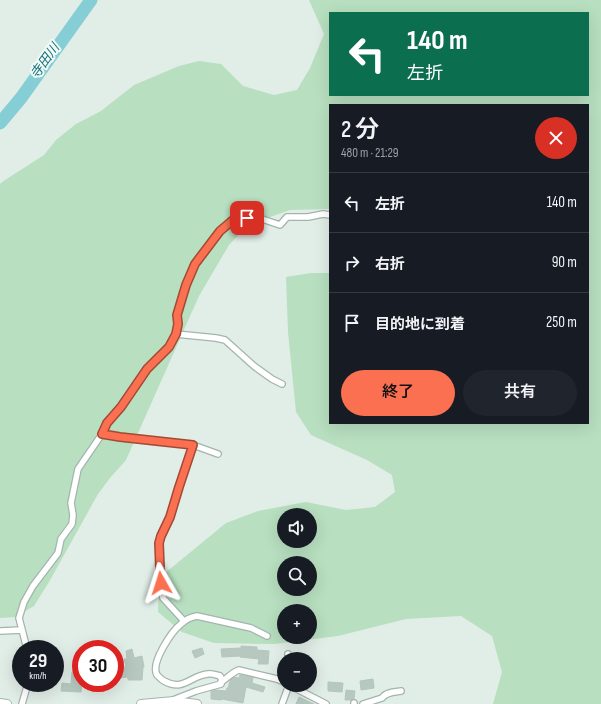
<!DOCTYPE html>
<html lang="ja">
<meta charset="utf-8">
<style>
:root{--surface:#171b24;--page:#20242c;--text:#f1f3f6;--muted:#9ea1a6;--line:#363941;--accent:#fb7050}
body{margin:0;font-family:"Sofia Sans Condensed","Noto Sans JP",sans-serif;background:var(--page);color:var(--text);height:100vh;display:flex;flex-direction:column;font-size:15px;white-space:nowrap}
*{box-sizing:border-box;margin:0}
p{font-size:13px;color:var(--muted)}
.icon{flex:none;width:22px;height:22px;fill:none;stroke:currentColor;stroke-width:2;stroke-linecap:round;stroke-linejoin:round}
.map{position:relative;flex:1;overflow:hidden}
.details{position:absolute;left:329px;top:104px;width:260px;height:320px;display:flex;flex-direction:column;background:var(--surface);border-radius:0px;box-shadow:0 4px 16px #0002}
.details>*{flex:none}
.top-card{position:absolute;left:329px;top:12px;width:260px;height:84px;border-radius:0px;box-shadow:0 4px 16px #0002;background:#0b6e4f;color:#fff;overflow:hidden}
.controls{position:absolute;left:277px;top:508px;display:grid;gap:8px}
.controls a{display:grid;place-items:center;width:40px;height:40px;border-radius:50%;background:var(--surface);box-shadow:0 4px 16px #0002;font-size:20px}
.speed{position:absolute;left:12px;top:640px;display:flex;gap:8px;font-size:20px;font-weight:700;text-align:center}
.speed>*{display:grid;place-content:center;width:52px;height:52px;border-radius:50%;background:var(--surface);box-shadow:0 4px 16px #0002;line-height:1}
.speed small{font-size:10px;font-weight:400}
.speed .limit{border:6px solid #d22;background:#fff;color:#111}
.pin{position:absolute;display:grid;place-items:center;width:34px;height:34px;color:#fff;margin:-17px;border-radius:8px;box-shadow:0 2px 6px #0006}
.me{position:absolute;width:44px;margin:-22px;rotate:354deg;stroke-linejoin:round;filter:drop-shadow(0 0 3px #0008)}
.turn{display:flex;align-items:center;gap:14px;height:84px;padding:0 12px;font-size:18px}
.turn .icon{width:52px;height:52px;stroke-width:2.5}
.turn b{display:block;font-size:28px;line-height:34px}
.round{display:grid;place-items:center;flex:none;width:42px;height:42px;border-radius:21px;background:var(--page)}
.overview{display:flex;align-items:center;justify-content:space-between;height:68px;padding:0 12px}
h1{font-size:24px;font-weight:600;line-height:30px}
.button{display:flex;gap:8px;margin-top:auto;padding:8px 12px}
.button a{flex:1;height:46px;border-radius:24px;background:var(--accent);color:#111;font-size:16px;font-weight:600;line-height:46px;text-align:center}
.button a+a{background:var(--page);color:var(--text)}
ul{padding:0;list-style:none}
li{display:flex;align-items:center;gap:12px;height:60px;padding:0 12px;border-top:1px solid var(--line)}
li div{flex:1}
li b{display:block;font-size:15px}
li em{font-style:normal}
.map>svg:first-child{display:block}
.green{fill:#b8dfc0;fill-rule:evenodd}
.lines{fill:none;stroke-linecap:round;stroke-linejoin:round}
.river{stroke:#85ced6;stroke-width:13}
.building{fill:#b6c8bf;stroke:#b3c7bd}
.minor-casing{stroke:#a3b5ae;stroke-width:8}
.secondary-casing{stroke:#9eb9ae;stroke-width:10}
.minor{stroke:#fff;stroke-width:5.5}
.secondary{stroke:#fff;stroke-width:8}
.route-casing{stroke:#a34934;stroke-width:10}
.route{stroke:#fb7050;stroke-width:7}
.labels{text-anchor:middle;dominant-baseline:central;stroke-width:4;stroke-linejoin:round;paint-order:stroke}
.water-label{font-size:13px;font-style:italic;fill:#16737e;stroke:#f2f9f5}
</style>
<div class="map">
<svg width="601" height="704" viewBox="0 0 601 704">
<rect width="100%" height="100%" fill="#e1ede7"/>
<path class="green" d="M 309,0 L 601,0 L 601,704 L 493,704 L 502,672 L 492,636 L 461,616 L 406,619 L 338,636 L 274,644 L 214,643 L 182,632 L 158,612 L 159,578 L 226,523 L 258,511 L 306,502 L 346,510 L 375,507 L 395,492 L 392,475 L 367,460 L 311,435 L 296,412 L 288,332 L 286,277 L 311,273 L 330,273 L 330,423 L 588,423 L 588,105 L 330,105 L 330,209 L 290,210 L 248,225 L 229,245 L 199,296 L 126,460 L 110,478 L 98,494 L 49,582 L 34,606 L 15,617 L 0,618 L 0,184 L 2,182 L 44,155 L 56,140 L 76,124 L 101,111 L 134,85 L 179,66 L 199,61 L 221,64 L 243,86 L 274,95 L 297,90 L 310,68 L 324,34 ZM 330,13 L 588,13 L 588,95 L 330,95 ZM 284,515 L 310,515 L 310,541 L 284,541 ZM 284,563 L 310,563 L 310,589 L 284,589 ZM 284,611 L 310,611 L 310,637 L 284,637 Z"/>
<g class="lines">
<path class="river" d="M 0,123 L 21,98 L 91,0"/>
</g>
<path class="building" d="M 241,646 L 257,647 L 257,650 L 269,651 L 268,664 L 258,664 L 259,659 L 240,657 L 240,656 L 222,657 L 221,649 L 241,648 Z
M 202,648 L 204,654 L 195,658 L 192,651 Z
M 132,649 L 134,658 L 142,656 L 144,667 L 143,667 L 142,680 L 128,680 L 128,677 L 119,678 L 118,668 L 126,667 L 124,659 L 127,659 L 126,651 Z
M 72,672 L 81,674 L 81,683 L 82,683 L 81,692 L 61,691 L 62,683 L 71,684 Z
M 240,675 L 253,678 L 252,683 L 265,687 L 263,692 L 246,687 L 243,703 L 222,699 L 221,700 L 211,699 L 211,691 L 215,690 L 226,691 L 227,688 L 228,688 L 230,681 L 234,677 L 239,678 Z
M 373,679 L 374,688 L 361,690 L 360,681 Z
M 328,682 L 343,683 L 342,692 L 328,691 Z
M 346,690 L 355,691 L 354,699 L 351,700 L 345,700 Z
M 299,697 L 314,704 L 296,704 Z"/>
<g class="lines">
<defs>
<path id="minor" d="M 176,334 L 216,338 L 225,340 L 254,366 L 272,379 L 282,384
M 102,434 L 120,437 L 193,445 L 218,454
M 184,621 L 163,598 L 159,568 L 159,543 L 161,536 L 170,517 L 179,487 L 193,445
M 0,631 L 22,630
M 27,649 L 19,618 L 24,602 L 33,586 L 58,553 L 61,539 L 72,524 L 73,515 L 71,503 L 78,469 L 102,434 L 107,423 L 121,407 L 147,369 L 169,347 L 176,334 L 178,324 L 177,315 L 186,285 L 195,264 L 220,231 L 233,220 L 256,217 L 280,225 L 287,217 L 308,217 L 323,214 L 330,215
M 288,654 L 288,659
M 221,682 C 228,678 232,672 239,670 L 277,679 L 284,682
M 289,685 L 326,704
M 173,700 L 196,691 L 221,684 L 222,680 L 220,676 C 216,675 211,673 208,674 C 191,675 184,692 164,681 C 162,680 159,677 157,675 C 150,663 172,631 181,624 C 186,619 191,617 197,616 L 251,628 L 267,636
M 354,703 L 354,704
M 22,704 L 28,683
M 282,704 L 289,685
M 363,704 L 382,698 C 386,692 395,692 401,691"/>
<path id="secondary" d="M 0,703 L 7,704
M 141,704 L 174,701 L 197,704"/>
</defs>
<use href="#minor" class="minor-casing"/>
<use href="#secondary" class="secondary-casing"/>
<use href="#minor" class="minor"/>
<use href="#secondary" class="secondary"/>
</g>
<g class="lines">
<defs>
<path id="route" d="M 161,583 L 160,568 L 159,543 L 161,536 L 170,517 L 179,487 L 193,445 L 120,437 L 102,434 L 107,423 L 121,407 L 147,369 L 169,347 L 176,334 L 178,324 L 177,315 L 186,285 L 195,264 L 220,231 L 233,220 L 247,218"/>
</defs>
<use href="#route" class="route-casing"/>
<use href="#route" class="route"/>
</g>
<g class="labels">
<g class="water-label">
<text transform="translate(45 61) rotate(-54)">寺田川</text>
</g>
</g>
</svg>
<div class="controls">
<a><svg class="icon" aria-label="sound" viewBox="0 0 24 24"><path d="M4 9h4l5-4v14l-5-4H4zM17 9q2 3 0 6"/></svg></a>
<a><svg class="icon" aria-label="search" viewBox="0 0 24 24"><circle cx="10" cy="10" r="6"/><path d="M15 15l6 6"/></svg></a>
<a>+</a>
<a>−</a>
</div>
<div class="speed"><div>29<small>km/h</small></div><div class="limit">30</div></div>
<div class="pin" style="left:247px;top:218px;background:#d93025"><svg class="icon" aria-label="arrive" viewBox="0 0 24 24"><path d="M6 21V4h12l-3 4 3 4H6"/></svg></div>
<svg class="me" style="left:161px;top:583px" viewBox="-20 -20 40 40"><path d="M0-17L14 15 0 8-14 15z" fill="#fb7050" stroke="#fff" stroke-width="4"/></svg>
<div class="top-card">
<div class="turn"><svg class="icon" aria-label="left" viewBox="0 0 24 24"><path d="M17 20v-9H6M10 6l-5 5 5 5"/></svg><div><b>140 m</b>左折</div></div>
</div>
<section class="details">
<div class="overview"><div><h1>2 分</h1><p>480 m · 21:29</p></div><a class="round" style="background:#d93025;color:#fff"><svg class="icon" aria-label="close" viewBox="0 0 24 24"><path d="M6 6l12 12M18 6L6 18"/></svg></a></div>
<ul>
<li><svg class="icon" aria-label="left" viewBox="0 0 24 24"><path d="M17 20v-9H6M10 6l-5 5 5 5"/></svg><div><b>左折</b></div><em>140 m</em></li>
<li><svg class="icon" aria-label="right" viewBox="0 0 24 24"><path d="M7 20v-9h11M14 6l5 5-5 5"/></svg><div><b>右折</b></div><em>90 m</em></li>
<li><svg class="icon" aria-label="arrive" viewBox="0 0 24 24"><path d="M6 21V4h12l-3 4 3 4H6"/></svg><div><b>目的地に到着</b></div><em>250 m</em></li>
</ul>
<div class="button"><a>終了</a><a>共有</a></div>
</section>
</div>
